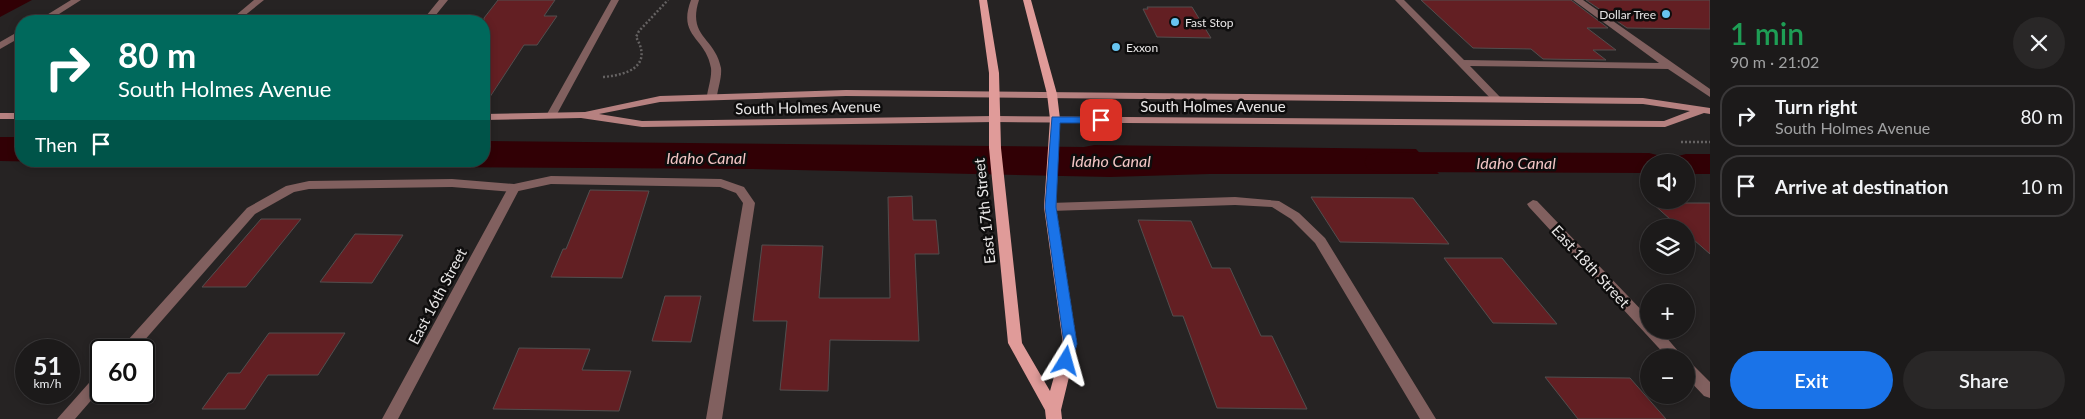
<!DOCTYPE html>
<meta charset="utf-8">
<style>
:root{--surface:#1c1a1a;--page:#292727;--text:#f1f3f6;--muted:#a0a1a2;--line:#3a3839;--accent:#1a73e8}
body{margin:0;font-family:Lato,sans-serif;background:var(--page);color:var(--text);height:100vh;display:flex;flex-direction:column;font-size:19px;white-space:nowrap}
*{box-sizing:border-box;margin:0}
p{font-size:16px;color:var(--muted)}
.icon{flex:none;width:28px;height:28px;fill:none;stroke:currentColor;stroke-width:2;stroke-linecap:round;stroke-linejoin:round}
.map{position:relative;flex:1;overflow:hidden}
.details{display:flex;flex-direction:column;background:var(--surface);width:375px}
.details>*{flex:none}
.hud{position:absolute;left:15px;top:15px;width:475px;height:152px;border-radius:20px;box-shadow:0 2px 8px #0003,0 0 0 1px var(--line);background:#00695c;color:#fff;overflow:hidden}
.controls{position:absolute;left:1640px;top:154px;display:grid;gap:10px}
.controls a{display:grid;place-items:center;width:55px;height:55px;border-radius:50%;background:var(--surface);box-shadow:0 2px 8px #0003,0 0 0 1px var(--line);font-size:25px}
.speed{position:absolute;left:15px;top:339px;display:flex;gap:10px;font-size:25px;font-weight:700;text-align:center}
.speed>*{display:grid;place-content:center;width:65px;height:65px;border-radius:50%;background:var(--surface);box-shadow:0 2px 8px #0003,0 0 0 1px var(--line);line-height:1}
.speed small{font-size:12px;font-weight:400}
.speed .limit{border:2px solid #111;border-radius:8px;background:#fff;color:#111}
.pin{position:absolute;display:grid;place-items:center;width:42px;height:42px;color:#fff;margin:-21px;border-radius:10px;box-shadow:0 2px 8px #0006}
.me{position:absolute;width:55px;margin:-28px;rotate:8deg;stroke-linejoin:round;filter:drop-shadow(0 0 4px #0008)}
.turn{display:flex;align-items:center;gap:18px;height:105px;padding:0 20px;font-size:22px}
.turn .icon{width:65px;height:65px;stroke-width:2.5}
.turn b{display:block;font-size:35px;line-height:42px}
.then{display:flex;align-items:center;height:48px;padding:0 20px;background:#0003;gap:10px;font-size:19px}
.round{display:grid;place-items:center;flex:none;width:52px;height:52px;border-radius:26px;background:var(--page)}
.headline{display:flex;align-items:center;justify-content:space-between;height:85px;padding:0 20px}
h1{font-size:30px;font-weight:600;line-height:38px;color:#1e9e55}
.cta{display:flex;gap:10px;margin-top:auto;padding:10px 20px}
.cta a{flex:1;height:58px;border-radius:30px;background:var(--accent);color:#fff;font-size:20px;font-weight:600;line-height:58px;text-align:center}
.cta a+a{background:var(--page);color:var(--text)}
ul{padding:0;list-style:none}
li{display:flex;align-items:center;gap:15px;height:62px;margin:0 10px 8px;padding:0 10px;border:2px solid var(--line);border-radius:20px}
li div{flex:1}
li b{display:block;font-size:19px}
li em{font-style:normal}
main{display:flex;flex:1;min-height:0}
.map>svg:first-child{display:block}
.water{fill:#310005}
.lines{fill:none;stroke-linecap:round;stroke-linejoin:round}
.canal{fill:#310005;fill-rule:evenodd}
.building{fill:#631f23;stroke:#524f4f}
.path{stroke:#656262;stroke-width:2.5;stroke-dasharray:2 2;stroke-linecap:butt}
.service{fill:#81605f;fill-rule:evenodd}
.minor{fill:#81605f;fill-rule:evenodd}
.secondary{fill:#b68180;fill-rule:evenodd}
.primary{fill:#e09b99;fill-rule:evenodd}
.route{fill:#1a73e8;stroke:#114b97}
.poi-dot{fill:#67c4f0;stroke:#0e0d0d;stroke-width:2}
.labels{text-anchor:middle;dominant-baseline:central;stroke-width:5;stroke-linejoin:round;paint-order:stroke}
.far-poi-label{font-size:12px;fill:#e8e6e6;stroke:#0e0d0d;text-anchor:start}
.street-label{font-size:15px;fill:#e8e6e6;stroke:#0e0d0d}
.water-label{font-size:16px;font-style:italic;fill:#f2c5c4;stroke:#0e0d0d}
</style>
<main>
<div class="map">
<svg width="1710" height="419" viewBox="0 0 1710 419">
<rect width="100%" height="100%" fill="#262323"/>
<path class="water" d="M 0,0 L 32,0 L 0,17 Z
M 0,137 L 21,137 L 21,161 L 484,161 L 484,141 L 1084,147 L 1094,145 L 1416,149 L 1439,174 L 1210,174 L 1110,177 L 753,169 L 264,166 L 0,161 Z"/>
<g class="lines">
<path class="canal" d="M 1380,152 L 1649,153 L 1661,156 L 1665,162 L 1649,162 L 1649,173 L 1380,172 L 1368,169 L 1364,162 L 1368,155 Z
M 1686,154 L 1710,154 L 1710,174 L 1686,174 L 1686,162 L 1671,162 L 1674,157 Z"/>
</g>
<path class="building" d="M 498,0 L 555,0 L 544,16 L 557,16 L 537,45 L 524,45 L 484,106 L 484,18 Z
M 1421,0 L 1571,0 L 1608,28 L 1587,28 L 1616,50 L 1593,50 L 1606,60 L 1543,59 L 1531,49 L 1473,48 Z
M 1586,0 L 1710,0 L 1710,29 L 1627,28 Z
M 1147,7 L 1192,7 L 1211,38 L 1157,37 L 1143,9 L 1148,9 Z
M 590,190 L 649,191 L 622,278 L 551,277 L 563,249 L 566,249 Z
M 912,196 L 913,220 L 936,220 L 939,254 L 915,254 L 919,341 L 830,340 L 828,391 L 780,390 L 787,321 L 753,321 L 762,245 L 823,246 L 819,298 L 890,298 L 888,197 Z
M 1311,197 L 1413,198 L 1449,244 L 1340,242 Z
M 1652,203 L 1710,203 L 1710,254 L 1686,233 L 1686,228 L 1680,228 Z
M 261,219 L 301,219 L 246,287 L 202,287 Z
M 1138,220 L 1191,221 L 1212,268 L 1230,268 L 1261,336 L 1272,336 L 1307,409 L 1217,408 L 1183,316 L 1173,316 Z
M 355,234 L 403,235 L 372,283 L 320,282 Z
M 1444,258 L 1502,258 L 1557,324 L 1493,323 Z
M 665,296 L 701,296 L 691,342 L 652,341 Z
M 269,333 L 345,333 L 318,375 L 268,375 L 245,409 L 202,409 L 228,373 L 240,373 Z
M 519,348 L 590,349 L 582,370 L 631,371 L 619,411 L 493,409 Z
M 1545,377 L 1630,378 L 1666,419 L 1578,419 Z"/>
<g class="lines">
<path class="path" d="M 603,77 C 628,75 653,66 636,37 L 639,31 L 668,0
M 1681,142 L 1710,142"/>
<path class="service" d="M 71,0 L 81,0 L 48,21 L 37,21 Z
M 439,0 L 448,0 L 431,21 L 422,21 Z
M 691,0 L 699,0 C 687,37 715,37 721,68 C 722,77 718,88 717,96 L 712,99 L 707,96 C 708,88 712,77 711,68 C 706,37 677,37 691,0 Z
M 1395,0 L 1404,0 L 1464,60 L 1659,63 L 1573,0 L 1583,0 L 1710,89 L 1710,97 L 1668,69 L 1470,66 L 1502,99 L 1497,102 L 1493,101 Z
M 21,30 L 21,37 L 0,49 L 0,42 Z
M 551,176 L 721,179 L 744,187 L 755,203 L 722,419 L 706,419 L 743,203 L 736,193 L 720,187 L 551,184 L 514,192 L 452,187 L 309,189 L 294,192 L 255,214 L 136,350 L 119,350 L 247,208 L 286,186 L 309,181 L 452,179 L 514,184 Z
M 1235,197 L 1279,201 L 1299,213 L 1325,238 L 1436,419 L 1420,419 L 1315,243 L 1291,219 L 1272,207 L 1235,205 L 1050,211 L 1044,207 L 1050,203 Z
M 101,373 L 101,389 L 75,419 L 57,419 L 96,375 Z"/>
<path class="minor" d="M 254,0 L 264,0 L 238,21 L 229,21 Z
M 611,0 L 619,0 L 557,114 L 552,117 L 548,116 L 547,114 Z
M 514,184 L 520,188 L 398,419 L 382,419 L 508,188 Z
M 1533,200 L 1537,201 L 1649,318 L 1649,330 L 1660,330 L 1684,358 L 1668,358 L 1529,207 L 1527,204 Z
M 1686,361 L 1691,363 L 1710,382 L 1710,398 L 1704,396 L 1686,377 Z"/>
<path class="secondary" d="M 846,90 L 1643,98 L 1710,108 L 1710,114 L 1704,113 L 1665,127 L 995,122 L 642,127 L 581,118 L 484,120 L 484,114 L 585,112 L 660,96 ZM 846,96 L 1643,104 L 1690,111 L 1664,121 L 995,116 L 642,121 L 599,114 L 660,102 Z
M 0,113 L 21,113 L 21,119 L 0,119 Z"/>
<path class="primary" d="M 979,0 L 987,0 L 999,73 L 1001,148 L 1022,343 L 1050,391 L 1063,344 L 1044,207 L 1050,119 L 1047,94 L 1023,0 L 1031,0 L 1057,94 L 1060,119 L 1056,207 L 1077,344 L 1061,410 L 1062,419 L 1046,419 L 1045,410 L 1008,343 L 989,148 L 989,73 Z"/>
</g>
<path class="route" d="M 1052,117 L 1101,117 L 1106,120 L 1101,123 L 1060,123 L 1056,207 L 1077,344 L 1071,364 L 1061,364 L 1059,361 L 1064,344 L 1045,207 Z"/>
<g class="poi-dot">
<circle cx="1666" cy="14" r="5"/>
<circle cx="1175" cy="22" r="5"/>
<circle cx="1116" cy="47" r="5"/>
</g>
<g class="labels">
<g class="far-poi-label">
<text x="1656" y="14" text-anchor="end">Dollar Tree</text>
<text x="1185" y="22">Fast Stop</text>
<text x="1126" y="47">Exxon</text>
</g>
<g class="street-label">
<text x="1213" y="106">South Holmes Avenue</text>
<text transform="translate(808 107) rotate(-1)">South Holmes Avenue</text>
<text transform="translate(984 211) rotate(-96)">East 17th Street</text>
<text transform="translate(1591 266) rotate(47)">East 18th Street</text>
<text transform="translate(437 296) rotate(-62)">East 16th Street</text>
</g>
<g class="water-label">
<text x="706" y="157">Idaho Canal</text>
<text x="1111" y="160">Idaho Canal</text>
<text x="1516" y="162">Idaho Canal</text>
</g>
</g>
</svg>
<div class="controls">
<a><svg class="icon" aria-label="sound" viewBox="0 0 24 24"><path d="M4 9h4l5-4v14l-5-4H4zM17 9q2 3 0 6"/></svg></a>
<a><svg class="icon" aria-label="layers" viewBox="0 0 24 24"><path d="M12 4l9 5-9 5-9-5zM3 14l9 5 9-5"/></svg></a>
<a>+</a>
<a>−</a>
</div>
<div class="speed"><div>51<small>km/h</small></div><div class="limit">60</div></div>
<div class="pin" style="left:1101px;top:120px;background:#d93025"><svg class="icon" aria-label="arrive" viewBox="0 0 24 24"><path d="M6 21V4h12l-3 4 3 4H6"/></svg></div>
<svg class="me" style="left:1066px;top:361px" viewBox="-20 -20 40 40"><path d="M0-17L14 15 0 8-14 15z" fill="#1a73e8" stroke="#fff" stroke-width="4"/></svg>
<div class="hud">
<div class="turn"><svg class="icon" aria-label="right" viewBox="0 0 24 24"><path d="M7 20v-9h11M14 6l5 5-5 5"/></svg><div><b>80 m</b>South Holmes Avenue</div></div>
<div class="then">Then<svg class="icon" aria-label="arrive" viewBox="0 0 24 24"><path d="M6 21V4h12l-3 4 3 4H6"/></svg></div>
</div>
</div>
<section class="details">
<div class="headline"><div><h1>1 min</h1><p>90 m · 21:02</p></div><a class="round"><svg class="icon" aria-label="close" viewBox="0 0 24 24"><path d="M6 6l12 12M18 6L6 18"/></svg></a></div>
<ul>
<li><svg class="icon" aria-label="right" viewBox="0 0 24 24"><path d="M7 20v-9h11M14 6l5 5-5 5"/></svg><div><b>Turn right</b><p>South Holmes Avenue</p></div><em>80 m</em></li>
<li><svg class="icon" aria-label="arrive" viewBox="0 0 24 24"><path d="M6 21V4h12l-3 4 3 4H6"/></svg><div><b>Arrive at destination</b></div><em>10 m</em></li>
</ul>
<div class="cta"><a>Exit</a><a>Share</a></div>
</section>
</main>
